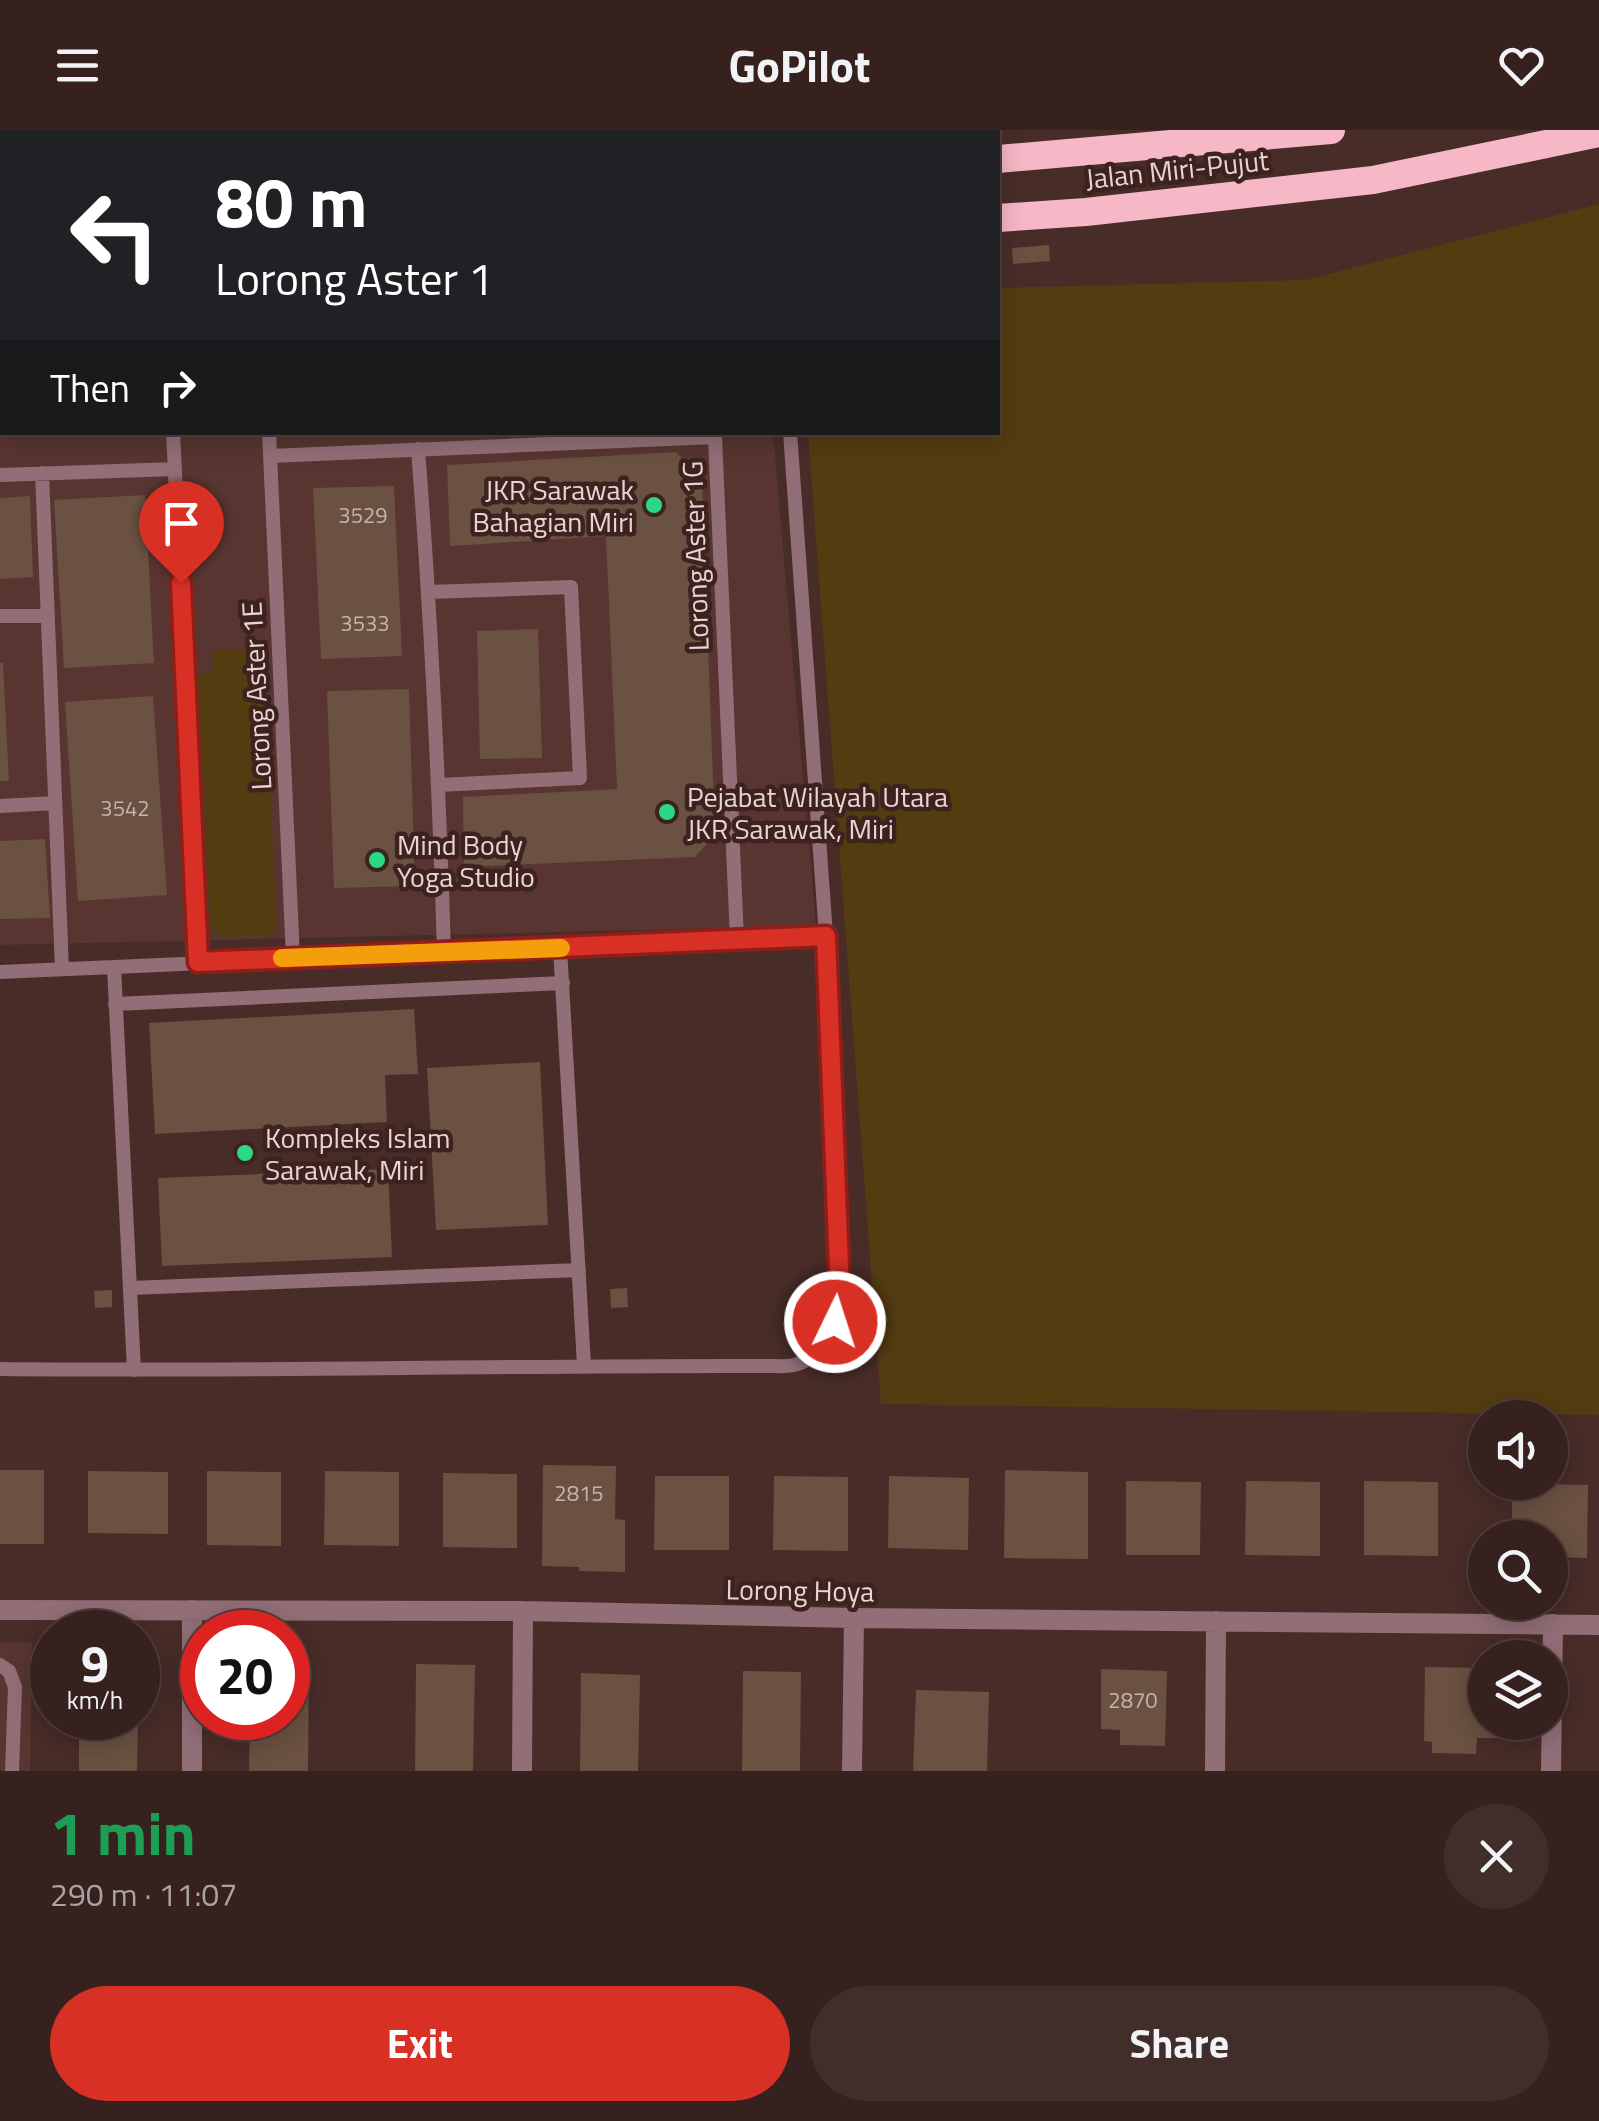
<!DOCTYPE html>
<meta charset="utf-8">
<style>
:root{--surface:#36211e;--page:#412e2b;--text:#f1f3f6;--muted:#aaa3a4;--line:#503e3c;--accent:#d93025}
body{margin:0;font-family:"Titillium Web",sans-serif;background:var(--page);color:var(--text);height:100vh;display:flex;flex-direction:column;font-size:38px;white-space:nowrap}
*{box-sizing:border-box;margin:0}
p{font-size:32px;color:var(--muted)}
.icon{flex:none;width:55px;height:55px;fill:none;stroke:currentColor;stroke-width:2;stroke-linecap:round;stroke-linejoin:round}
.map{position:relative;height:1641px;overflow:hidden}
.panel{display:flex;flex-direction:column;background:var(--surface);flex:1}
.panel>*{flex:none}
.banner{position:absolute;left:0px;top:0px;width:1000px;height:305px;box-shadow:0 5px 25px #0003,0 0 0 2px var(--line);background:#202124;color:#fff;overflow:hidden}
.buttons{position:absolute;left:1468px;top:1270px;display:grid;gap:20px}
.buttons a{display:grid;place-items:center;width:100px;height:100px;border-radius:50%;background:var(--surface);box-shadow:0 5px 25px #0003,0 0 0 2px var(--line);font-size:50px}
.speed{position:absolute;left:30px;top:1480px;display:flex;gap:20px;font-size:50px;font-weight:700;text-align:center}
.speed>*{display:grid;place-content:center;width:130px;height:130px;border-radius:50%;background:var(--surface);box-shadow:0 5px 25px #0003,0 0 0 2px var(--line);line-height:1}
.speed small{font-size:25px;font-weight:400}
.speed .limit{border:15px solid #d22;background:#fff;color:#111}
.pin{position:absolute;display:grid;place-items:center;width:85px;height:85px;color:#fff;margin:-102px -42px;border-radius:50% 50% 50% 0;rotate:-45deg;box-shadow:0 0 10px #0007}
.pin .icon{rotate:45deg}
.me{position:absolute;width:110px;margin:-55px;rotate:4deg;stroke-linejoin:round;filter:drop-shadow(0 0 8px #0008)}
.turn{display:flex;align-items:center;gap:35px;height:210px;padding:0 50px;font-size:45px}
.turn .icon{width:130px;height:130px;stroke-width:2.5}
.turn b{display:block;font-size:70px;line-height:85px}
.then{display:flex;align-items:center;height:95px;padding:0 50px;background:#0003;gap:20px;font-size:38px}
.round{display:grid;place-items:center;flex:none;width:105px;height:105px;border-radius:52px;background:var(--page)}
.overview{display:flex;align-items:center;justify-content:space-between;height:170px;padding:0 50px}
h1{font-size:60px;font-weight:700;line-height:75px;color:#1e9e55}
.primary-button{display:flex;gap:20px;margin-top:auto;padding:20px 50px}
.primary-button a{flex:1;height:115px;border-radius:60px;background:var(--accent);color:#fff;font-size:40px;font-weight:700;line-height:115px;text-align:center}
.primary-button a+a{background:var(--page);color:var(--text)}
header{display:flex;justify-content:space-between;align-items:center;height:130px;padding:0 50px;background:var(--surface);font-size:45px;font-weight:700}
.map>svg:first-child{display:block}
.built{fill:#583530}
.green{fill:#543c11}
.building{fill:#6a5141}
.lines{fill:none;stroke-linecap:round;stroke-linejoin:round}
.service{stroke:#926e77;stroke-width:14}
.minor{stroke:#926e77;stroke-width:20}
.trunk{stroke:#f6b7c6;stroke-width:28}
.route-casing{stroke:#8d1f18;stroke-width:25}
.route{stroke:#d93025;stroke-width:18}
.slow{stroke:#f59e0b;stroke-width:18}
.poi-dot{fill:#2cd884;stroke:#3d221f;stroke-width:4}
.labels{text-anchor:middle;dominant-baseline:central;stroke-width:9;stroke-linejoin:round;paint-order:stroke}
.number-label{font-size:22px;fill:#c8b4ae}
.street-label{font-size:28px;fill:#e8d5d2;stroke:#3d221f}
.poi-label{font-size:28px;fill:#e8d5d2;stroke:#3d221f;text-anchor:start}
</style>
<header><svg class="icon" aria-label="menu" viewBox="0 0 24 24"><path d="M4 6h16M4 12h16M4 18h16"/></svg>GoPilot<svg class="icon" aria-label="heart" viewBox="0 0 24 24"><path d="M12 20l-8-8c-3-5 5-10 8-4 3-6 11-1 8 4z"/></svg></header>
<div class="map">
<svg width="1599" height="1641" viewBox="0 0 1599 1641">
<rect width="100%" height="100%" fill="#482c28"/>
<path class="built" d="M 0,228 L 2,228 L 2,302 L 773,303 L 816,796 L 0,815 Z
M 0,1512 L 32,1513 L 30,1641 L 0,1641 Z"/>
<path class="green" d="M 1599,74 L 1599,1285 L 881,1274 L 808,303 L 998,302 L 998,158 L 1306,150 Z
M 247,519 L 248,541 L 264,541 L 277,796 L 271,805 L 221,807 L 210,800 L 198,544 L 214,543 L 213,521 Z"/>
<path class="building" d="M 1049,115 L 1050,131 L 1013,134 L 1012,118 Z
M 676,322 L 702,350 L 715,705 L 695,727 L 464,737 L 463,667 L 617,659 L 606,406 L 450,416 L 447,335 Z
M 394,356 L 402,526 L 321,529 L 313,358 Z
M 145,365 L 154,533 L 64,538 L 54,370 Z
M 30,366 L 33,447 L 0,449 L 0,368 Z
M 538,499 L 542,628 L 480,629 L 477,501 Z
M 0,533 L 3,533 L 9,651 L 0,651 Z
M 409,559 L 415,756 L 334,758 L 327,561 Z
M 153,566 L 167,765 L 78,771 L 65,572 Z
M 45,709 L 50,788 L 0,789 L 0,711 Z
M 414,879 L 418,944 L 385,945 L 387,992 L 155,1004 L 149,893 Z
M 540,932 L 548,1095 L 436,1100 L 427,938 Z
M 388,1039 L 392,1127 L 162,1136 L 158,1048 Z
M 627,1158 L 628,1177 L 611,1178 L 610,1159 Z
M 112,1160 L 112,1177 L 95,1178 L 94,1161 Z
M 543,1335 L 616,1336 L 615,1389 L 625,1390 L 625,1442 L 579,1441 L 579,1437 L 542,1436 Z
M 0,1340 L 44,1340 L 44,1414 L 0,1414 Z
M 1005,1340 L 1088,1342 L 1088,1429 L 1004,1428 Z
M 88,1341 L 168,1342 L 168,1404 L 88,1403 Z
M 207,1341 L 281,1342 L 281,1416 L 207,1415 Z
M 325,1341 L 399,1342 L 399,1416 L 324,1415 Z
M 443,1343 L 517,1344 L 517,1418 L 443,1417 Z
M 655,1346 L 729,1346 L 729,1420 L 654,1420 Z
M 774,1346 L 848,1347 L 848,1421 L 773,1420 Z
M 889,1346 L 969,1348 L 968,1420 L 888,1418 Z
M 1126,1351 L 1201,1352 L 1200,1425 L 1126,1425 Z
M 1246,1351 L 1320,1352 L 1320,1426 L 1245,1425 Z
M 1364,1351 L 1438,1352 L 1438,1426 L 1364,1425 Z
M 1535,1354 L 1588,1355 L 1587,1428 L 1550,1427 L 1550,1408 L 1512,1408 L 1512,1364 L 1535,1364 Z
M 288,1532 L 309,1533 L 308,1641 L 249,1641 L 250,1588 L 288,1588 Z
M 416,1534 L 475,1535 L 473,1641 L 415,1641 Z
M 1425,1537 L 1485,1538 L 1485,1592 L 1502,1592 L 1502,1608 L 1477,1608 L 1476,1624 L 1432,1623 L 1432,1612 L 1424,1611 Z
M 1101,1539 L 1167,1541 L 1165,1616 L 1120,1615 L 1120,1600 L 1101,1599 Z
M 743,1541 L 801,1542 L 800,1641 L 742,1641 Z
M 581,1543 L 640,1545 L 638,1641 L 580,1641 Z
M 916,1560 L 989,1562 L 987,1641 L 913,1641 Z
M 79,1588 L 138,1588 L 137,1641 L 79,1641 Z"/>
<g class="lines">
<path class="service" d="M 173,302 L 199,832
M 269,302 L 293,828
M 418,319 C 431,487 439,655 444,823
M 270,326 L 715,307 L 737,809
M 42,343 L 62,839
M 0,345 L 175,339
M 429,462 L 571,457 L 580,648 L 439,655
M 0,486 L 48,486
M 0,676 L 55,673
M 560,818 L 584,1235
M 114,837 L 134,1240
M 0,842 L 826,806
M 115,874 L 563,853
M 130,1158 L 579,1140
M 0,1239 C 256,1242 512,1235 769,1236 C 776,1236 786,1237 794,1235 C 826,1227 835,1190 840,1162 L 826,806 L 790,302
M 0,1535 L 9,1541 L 15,1557 L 12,1641"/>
<path class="minor" d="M 682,0 L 683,2
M 0,1480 L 523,1481 L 854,1488 L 1599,1495
M 192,1641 L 192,1480
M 522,1641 L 523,1481
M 852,1641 L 854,1488
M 1215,1641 L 1216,1491
M 1551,1641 L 1553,1494"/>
<path class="trunk" d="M 998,29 L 1331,0
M 0,74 L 2,74
M 998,88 L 1086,82 L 1373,50 L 1599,3
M 0,145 L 2,145"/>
</g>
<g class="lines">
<defs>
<path id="route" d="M 181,453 L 198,832 L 826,806 L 840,1162 L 835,1192"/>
</defs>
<use href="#route" class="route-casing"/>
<use href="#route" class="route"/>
<path class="slow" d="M 282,828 L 561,818"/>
</g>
<g class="poi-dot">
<circle cx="654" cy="375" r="10"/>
<circle cx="667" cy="682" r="10"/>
<circle cx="377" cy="730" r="10"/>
<circle cx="245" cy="1023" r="10"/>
</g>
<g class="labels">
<g class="number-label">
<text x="363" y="385">3529</text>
<text x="365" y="493">3533</text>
<text x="125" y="678">3542</text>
<text x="579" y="1363">2815</text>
<text x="1133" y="1570">2870</text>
</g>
<g class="street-label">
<text transform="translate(1177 39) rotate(-6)">Jalan Miri-Pujut</text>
<text transform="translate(695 426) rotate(-92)">Lorong Aster 1G</text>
<text transform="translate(256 566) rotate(-93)">Lorong Aster 1E</text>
<text transform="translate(800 1460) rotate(1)">Lorong Hoya</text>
</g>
<g class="poi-label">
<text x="634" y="359" text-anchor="end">JKR Sarawak<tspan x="634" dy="32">Bahagian Miri</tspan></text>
<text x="687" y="666">Pejabat Wilayah Utara<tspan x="687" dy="32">JKR Sarawak, Miri</tspan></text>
<text x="397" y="714">Mind Body<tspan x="397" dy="32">Yoga Studio</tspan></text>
<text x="265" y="1007">Kompleks Islam<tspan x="265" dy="32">Sarawak, Miri</tspan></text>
</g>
</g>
</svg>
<div class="buttons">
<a><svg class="icon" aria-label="sound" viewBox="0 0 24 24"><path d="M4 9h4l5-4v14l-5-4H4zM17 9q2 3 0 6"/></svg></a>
<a><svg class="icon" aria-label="search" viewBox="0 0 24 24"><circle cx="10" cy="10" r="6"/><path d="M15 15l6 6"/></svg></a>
<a><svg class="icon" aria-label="layers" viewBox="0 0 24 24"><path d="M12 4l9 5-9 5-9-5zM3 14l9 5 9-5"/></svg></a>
</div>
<div class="speed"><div>9<small>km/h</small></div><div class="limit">20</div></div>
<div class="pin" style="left:181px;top:453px;background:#d93025"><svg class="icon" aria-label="arrive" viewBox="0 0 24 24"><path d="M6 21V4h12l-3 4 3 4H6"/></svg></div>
<svg class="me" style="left:835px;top:1192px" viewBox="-20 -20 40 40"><circle r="17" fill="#d93025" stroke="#fff" stroke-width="3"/><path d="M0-11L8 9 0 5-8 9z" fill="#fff"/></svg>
<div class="banner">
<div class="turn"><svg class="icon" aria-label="left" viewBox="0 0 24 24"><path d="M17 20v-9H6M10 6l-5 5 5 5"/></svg><div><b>80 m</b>Lorong Aster 1</div></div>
<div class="then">Then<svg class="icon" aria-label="right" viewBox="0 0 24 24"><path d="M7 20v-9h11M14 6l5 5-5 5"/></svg></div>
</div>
</div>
<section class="panel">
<div class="overview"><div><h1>1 min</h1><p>290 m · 11:07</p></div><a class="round"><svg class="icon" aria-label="close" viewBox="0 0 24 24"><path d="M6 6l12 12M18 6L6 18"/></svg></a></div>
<div class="primary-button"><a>Exit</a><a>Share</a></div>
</section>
